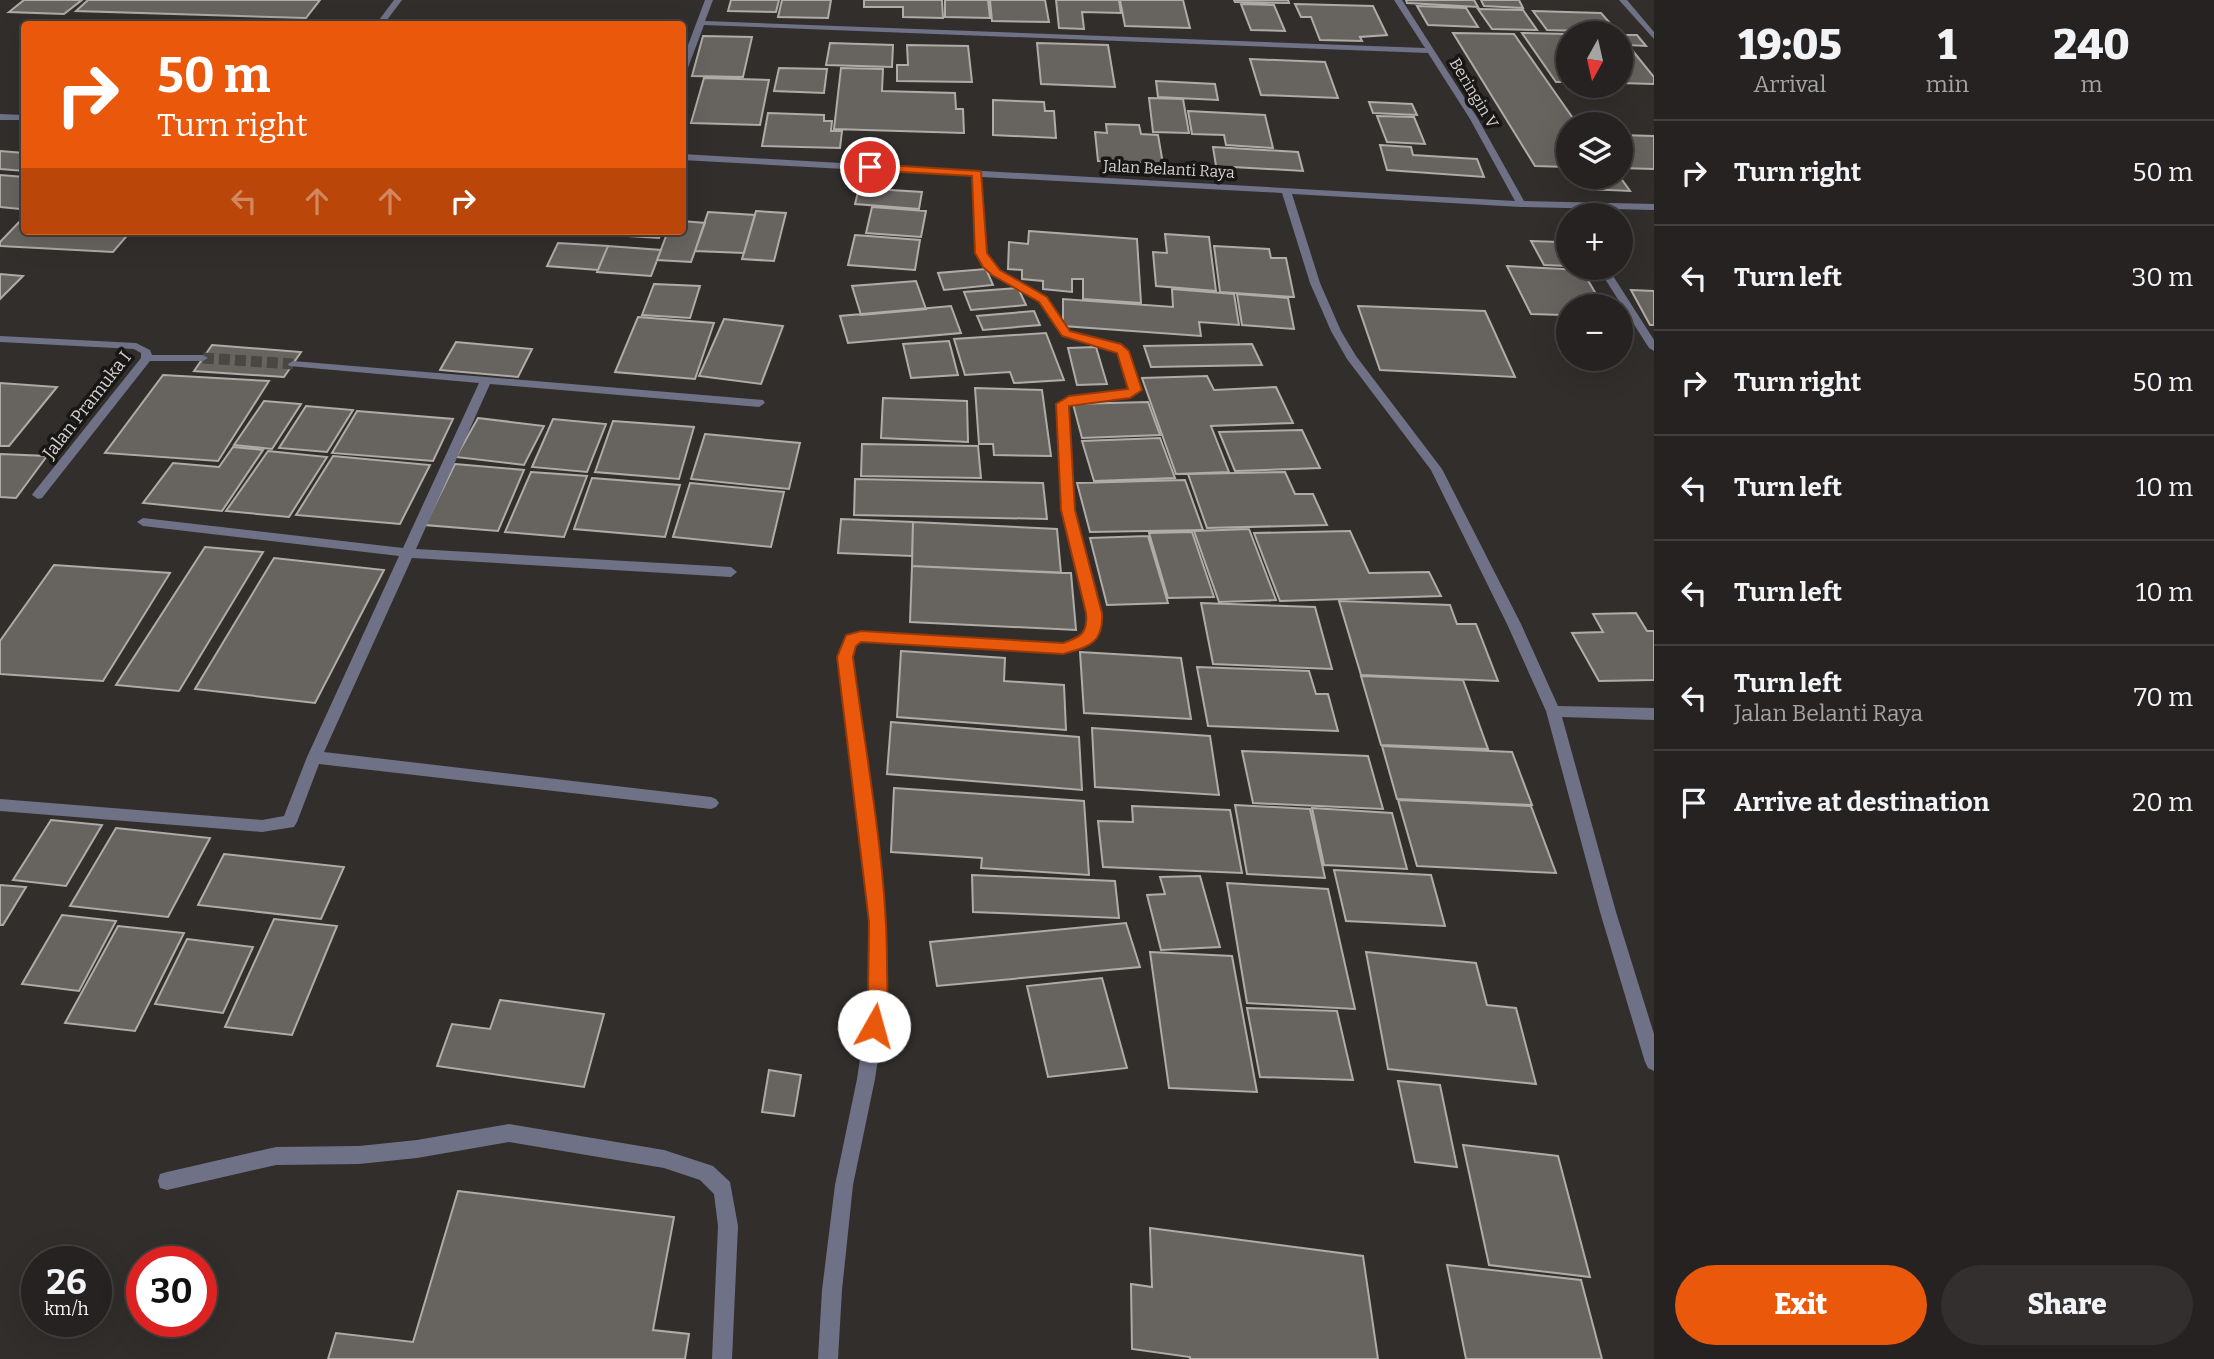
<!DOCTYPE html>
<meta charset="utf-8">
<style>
:root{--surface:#262221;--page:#322f2e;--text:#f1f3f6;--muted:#a4a4a5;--line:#423f3f;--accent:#ea580c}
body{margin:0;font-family:Bitter,serif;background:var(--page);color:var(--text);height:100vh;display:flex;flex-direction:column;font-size:26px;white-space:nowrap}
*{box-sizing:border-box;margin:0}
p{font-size:23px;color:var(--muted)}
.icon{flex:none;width:38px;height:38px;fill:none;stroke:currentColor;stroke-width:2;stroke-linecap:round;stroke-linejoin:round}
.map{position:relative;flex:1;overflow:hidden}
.drawer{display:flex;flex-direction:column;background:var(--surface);width:560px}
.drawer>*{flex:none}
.hud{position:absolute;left:21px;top:21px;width:665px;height:214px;border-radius:7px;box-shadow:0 7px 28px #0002,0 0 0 2px var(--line);background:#ea580c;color:#fff;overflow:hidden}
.needle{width:46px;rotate:188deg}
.buttons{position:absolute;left:1556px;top:21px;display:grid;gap:14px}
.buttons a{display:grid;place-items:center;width:77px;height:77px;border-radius:50%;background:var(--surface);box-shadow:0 7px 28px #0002,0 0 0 2px var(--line);font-size:35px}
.speed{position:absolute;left:21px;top:1246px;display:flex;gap:14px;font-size:35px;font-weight:700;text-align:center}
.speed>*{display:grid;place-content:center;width:91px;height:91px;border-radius:50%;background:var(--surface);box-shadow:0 7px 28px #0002,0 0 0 2px var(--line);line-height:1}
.speed small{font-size:18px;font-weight:400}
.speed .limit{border:10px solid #d22;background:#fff;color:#111}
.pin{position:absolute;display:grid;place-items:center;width:60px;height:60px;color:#fff;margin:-30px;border:4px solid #fff;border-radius:50%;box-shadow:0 2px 7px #0007}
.me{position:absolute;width:77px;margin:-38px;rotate:7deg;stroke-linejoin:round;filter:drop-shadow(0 0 5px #0008)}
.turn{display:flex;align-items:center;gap:24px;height:147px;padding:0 21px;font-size:32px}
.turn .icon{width:91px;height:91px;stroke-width:2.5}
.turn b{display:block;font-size:49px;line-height:60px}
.lanes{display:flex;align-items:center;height:66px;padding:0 21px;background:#0003;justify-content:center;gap:35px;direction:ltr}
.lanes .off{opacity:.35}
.eta{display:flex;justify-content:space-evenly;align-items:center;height:119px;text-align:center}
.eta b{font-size:42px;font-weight:800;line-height:49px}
.button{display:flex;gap:14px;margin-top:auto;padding:14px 21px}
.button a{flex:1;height:80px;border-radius:42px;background:var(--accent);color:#fff;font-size:28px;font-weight:800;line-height:80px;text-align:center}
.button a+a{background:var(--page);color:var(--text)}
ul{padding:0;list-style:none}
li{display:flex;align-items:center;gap:21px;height:105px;padding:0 21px;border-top:2px solid var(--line)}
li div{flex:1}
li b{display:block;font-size:26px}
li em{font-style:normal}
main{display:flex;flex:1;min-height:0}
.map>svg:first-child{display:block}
.building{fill:#676460;stroke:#afaba8;stroke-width:2}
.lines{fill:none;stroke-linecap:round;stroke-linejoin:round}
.minor-tunnel{stroke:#4a4644;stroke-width:11;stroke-dasharray:11 5;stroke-linecap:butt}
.service{fill:#6f7187;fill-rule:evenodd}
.minor{fill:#6f7187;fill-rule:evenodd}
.route{fill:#ea580c;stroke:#983908;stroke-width:2}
.labels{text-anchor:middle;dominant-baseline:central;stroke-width:7;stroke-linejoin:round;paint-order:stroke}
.far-street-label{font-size:16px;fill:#d3d0cf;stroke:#181716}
.street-label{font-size:18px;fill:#d3d0cf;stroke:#181716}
</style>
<main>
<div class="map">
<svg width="1654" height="1359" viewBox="0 0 1654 1359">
<rect width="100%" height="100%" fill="#322e2c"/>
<path class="building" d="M 24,0 L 82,0 L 64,14 L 9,12 Z
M 88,0 L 320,0 L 306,18 L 76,11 Z
M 731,0 L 779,0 L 776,12 L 728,11 Z
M 782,0 L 831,0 L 828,18 L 778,17 Z
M 864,0 L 942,0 L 943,18 L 903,17 L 903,7 L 864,7 Z
M 945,0 L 988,0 L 990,18 L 945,17 Z
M 990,0 L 1045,0 L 1049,22 L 992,21 Z
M 1056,0 L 1119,0 L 1121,13 L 1082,12 L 1084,29 L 1059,28 Z
M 1120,0 L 1183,0 L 1190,28 L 1125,26 Z
M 1234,0 L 1288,0 L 1289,3 L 1235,2 Z
M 1406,0 L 1474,0 L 1478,7 L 1407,3 Z
M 1481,0 L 1519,0 L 1523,8 L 1484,6 Z
M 1241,4 L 1274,5 L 1285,31 L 1251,30 Z
M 1295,4 L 1373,6 L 1387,35 L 1360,37 L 1362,41 L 1320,40 L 1311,17 L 1301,17 Z
M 1417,6 L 1466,8 L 1478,27 L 1428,25 Z
M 1478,9 L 1523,10 L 1537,30 L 1492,29 Z
M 1533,11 L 1601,13 L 1618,32 L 1547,30 Z
M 1453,33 L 1514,34 L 1577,124 L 1568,124 L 1568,167 L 1535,166 Z
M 1522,33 L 1568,34 L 1568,82 L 1556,82 Z
M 1620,35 L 1637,35 L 1646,46 L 1628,45 L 1654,77 L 1654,84 L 1620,83 Z
M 703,36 L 752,37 L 743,77 L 692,76 Z
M 830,43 L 893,45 L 892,67 L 826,65 Z
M 1037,43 L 1108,45 L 1115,87 L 1041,84 Z
M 907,45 L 968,46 L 972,82 L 897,81 L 897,65 L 908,65 Z
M 1250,59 L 1325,62 L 1338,98 L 1261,95 Z
M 779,68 L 827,69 L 824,93 L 774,91 Z
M 841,68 L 883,69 L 882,91 L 955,93 L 956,109 L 963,109 L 964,133 L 834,129 Z
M 704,78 L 769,80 L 760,125 L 691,123 Z
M 1156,81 L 1215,84 L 1218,100 L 1158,97 Z
M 1579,86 L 1615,86 L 1618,89 L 1581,89 Z
M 1149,98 L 1183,99 L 1189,133 L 1153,132 Z
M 993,100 L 1044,102 L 1045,111 L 1054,111 L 1056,138 L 993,135 Z
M 1369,102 L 1412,104 L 1417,115 L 1373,113 Z
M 1188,111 L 1265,115 L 1273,148 L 1226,145 L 1224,135 L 1192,134 Z
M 768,113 L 824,115 L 824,121 L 832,121 L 831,131 L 842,131 L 840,148 L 762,146 Z
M 1377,116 L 1414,117 L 1425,144 L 1387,142 Z
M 1106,124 L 1139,125 L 1141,134 L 1158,135 L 1163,164 L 1098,161 L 1095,132 L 1107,133 Z
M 1620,135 L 1654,136 L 1654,169 L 1620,168 Z
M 1380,145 L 1411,147 L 1413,155 L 1477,159 L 1484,177 L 1387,170 Z
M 1213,147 L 1298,152 L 1303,171 L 1216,166 Z
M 0,151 L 24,153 L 24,171 L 0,169 Z
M 0,175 L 24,177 L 24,204 L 20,209 L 0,207 Z
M 1578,177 L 1620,177 L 1630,191 L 1586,189 Z
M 859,188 L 922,192 L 919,209 L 855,204 Z
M 872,207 L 926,211 L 921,237 L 866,233 Z
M 756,211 L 786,213 L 774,261 L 742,259 Z
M 708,212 L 755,215 L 744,253 L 695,251 Z
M 24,217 L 24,231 L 131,231 L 113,252 L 0,246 L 0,242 Z
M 682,221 L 705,223 L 691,262 L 657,260 L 668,231 L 682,231 Z
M 563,231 L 615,231 L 613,235 Z
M 615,231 L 662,231 L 659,238 L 613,235 Z
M 1029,231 L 1137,239 L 1141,303 L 1083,299 L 1083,279 L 1072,279 L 1072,292 L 1043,289 L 1043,281 L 1022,279 L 1022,270 L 1008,269 L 1009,242 L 1028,244 Z
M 1165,234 L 1209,237 L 1216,291 L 1156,286 L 1153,252 L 1167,253 Z
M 855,235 L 920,240 L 915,270 L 848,265 Z
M 1531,241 L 1559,242 L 1568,257 L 1568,266 L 1544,265 Z
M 558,243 L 608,246 L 598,270 L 547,266 Z
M 608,246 L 661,250 L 651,276 L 597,272 Z
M 1214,246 L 1269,249 L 1271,258 L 1286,258 L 1294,297 L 1220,292 Z
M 1507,266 L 1582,270 L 1603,306 L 1568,306 L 1568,326 L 1563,315 L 1531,314 Z
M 986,269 L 993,285 L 944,290 L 938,273 Z
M 0,274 L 23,276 L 0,299 Z
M 916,281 L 926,309 L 861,315 L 852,286 Z
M 654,284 L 700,286 L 690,318 L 642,315 Z
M 1018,288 L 1026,305 L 971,310 L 964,292 Z
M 1172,289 L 1234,294 L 1239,325 L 1199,322 L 1201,336 L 1063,326 L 1063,299 L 1173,307 Z
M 1631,290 L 1654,291 L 1654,325 L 1650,325 Z
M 1237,294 L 1288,298 L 1294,329 L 1242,325 Z
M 951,306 L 961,333 L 848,343 L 840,316 Z
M 1358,306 L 1485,311 L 1515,377 L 1380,370 Z
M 1034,311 L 1040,325 L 983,330 L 977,316 Z
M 638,317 L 714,323 L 695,379 L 615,372 Z
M 724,319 L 783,326 L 761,384 L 699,376 Z
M 1046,333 L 1064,380 L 1014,383 L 1010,372 L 965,375 L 954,339 Z
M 949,341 L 958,375 L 911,378 L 903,344 Z
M 456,342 L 532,349 L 518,377 L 440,370 Z
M 1252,344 L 1262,365 L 1151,367 L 1144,346 Z
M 212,345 L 301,352 L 284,377 L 194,371 Z
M 1096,347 L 1107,384 L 1077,385 L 1068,348 Z
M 163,375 L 269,381 L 218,461 L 105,453 Z
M 1207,376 L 1214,390 L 1276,387 L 1293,423 L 1211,426 L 1229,472 L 1176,474 L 1142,378 Z
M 0,383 L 57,387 L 9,446 L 0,446 Z
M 975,388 L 1042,390 L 1051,456 L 994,455 L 993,444 L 979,444 Z
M 883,398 L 967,401 L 968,442 L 881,438 Z
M 264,401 L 301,404 L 272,449 L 234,445 Z
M 1148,402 L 1160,435 L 1082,438 L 1073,404 Z
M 306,406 L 353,410 L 327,452 L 279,448 Z
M 357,411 L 453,419 L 433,461 L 332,453 Z
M 478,418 L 544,426 L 524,465 L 456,457 Z
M 553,419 L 606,424 L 587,472 L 532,467 Z
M 613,421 L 694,427 L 679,479 L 595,472 Z
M 1302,430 L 1320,468 L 1235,471 L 1219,432 Z
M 705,434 L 800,443 L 789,489 L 691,479 Z
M 1160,438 L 1175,478 L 1094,481 L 1082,441 Z
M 862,444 L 978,446 L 981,478 L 861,476 Z
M 233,447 L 263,450 L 222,511 L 143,503 L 173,463 L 219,467 Z
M 268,451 L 327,457 L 289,517 L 226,511 Z
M 0,454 L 47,456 L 16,498 L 0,497 Z
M 333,456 L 430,465 L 400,524 L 296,515 Z
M 455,464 L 524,470 L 498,531 L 425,525 Z
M 531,472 L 587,476 L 564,537 L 505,532 Z
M 1285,472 L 1295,494 L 1313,494 L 1327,525 L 1207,528 L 1188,474 Z
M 592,478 L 680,485 L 665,537 L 574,529 Z
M 855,479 L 1043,483 L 1047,519 L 854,515 Z
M 1185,480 L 1203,530 L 1090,532 L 1077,483 Z
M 690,483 L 784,492 L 771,547 L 673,537 Z
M 841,519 L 913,522 L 912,556 L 838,553 Z
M 913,522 L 1057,529 L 1061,573 L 912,566 Z
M 1249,529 L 1276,600 L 1219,602 L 1194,531 Z
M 1350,531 L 1369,573 L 1429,572 L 1441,596 L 1280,601 L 1254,533 Z
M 1192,532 L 1214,597 L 1168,598 L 1149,533 Z
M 1148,536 L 1168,603 L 1107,605 L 1090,538 Z
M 205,547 L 263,552 L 179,691 L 116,685 Z
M 274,558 L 384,570 L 315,703 L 195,689 Z
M 54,565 L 170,573 L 103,681 L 0,674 L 0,641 Z
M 912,566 L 1071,573 L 1076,630 L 910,622 Z
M 1339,601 L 1450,605 L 1457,624 L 1476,624 L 1498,681 L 1361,675 Z
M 1201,603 L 1315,607 L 1332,669 L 1213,664 Z
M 1636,613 L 1647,631 L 1654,631 L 1654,680 L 1599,681 L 1572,633 L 1603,632 L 1593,614 Z
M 901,651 L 1005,658 L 1004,681 L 1064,685 L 1066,730 L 897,717 Z
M 1080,652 L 1181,658 L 1191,719 L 1084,713 Z
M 1197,667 L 1309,671 L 1316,694 L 1328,694 L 1338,731 L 1208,726 Z
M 1361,676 L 1463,680 L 1488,749 L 1381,745 Z
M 891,722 L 1079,737 L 1082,790 L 887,774 Z
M 1092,728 L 1210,736 L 1219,795 L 1095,787 Z
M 1382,746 L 1512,752 L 1532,805 L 1397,799 Z
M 1242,751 L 1368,756 L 1383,809 L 1253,803 Z
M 894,788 L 1084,801 L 1089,875 L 981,868 L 982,858 L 891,852 Z
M 1398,800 L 1531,806 L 1556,873 L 1417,866 Z
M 1235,805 L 1310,809 L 1325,878 L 1247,874 Z
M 1132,806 L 1230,810 L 1242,873 L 1103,867 L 1098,821 L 1133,822 Z
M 1312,808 L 1392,813 L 1407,869 L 1324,865 Z
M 51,820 L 102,825 L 66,886 L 13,880 Z
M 116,828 L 210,838 L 168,917 L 70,906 Z
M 224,854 L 344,867 L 321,919 L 198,905 Z
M 1334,870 L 1431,875 L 1445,926 L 1346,921 Z
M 972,875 L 1115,881 L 1119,918 L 973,912 Z
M 1200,876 L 1220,947 L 1161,950 L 1147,895 L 1165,894 L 1160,877 Z
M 1227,883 L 1328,889 L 1355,1009 L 1247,1003 Z
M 0,885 L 26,887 L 3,925 L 0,925 Z
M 62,915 L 116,921 L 79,991 L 22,984 Z
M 274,919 L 337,926 L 292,1035 L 225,1027 Z
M 1126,923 L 1140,967 L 937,986 L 930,942 Z
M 118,926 L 184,933 L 135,1031 L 65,1023 Z
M 187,939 L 253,947 L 223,1013 L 155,1004 Z
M 1150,952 L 1232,956 L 1257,1092 L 1169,1088 Z
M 1366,952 L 1476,963 L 1487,1005 L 1516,1008 L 1536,1084 L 1388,1069 Z
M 1102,978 L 1127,1068 L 1048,1077 L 1027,986 Z
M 500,1000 L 604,1014 L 584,1087 L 437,1066 L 452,1024 L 490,1029 Z
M 1247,1008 L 1337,1011 L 1353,1080 L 1260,1077 Z
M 769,1070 L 801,1075 L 794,1116 L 762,1112 Z
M 1398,1081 L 1440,1085 L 1457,1167 L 1415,1162 Z
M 1463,1145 L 1558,1156 L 1590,1277 L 1489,1265 Z
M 458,1191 L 674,1217 L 653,1330 L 689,1334 L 685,1359 L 328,1359 L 336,1333 L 413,1342 Z
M 1150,1228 L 1363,1256 L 1378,1359 L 1190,1359 L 1190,1357 L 1132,1349 L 1131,1284 L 1152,1287 Z
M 1447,1265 L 1581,1280 L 1602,1359 L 1466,1359 Z"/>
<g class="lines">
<path class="minor-tunnel" d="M 203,358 L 293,364"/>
<path class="service" d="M 509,1124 L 664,1150 L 713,1166 L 730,1182 L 738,1226 L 732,1359 L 712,1359 L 718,1226 L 714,1194 L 700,1180 L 664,1168 L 509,1142 L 417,1158 L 359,1164 L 276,1165 L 167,1190 L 160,1188 L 158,1181 L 160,1174 L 167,1172 L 276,1147 L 359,1146 L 417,1140 Z"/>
<path class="minor" d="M 394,0 L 402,0 L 384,24 L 376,24 Z
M 705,0 L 713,0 L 705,21 L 1425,48 L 1394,0 L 1402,0 L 1478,119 L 1524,201 L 1654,204 L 1654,210 L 1521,207 L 1292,194 L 1320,283 L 1341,331 L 1356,356 L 1442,469 L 1521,624 L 1558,706 L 1654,708 L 1654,720 L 1562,717 L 1616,912 L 1654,1034 L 1654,1071 L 1648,1068 L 1645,1062 L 1600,912 L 1546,711 L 1507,624 L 1431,470 L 1347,359 L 1331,331 L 1310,283 L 1282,193 L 982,177 L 986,253 L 991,262 L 1000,270 L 1047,298 L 1070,331 L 1127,349 L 1141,390 L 1130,397 L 1069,405 L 1074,510 L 1101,613 C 1101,639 1085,647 1063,654 L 861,641 L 858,642 L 852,657 L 886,922 L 887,999 L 875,1079 L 853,1185 L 842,1290 L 838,1359 L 818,1359 L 822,1290 L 835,1185 L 857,1079 L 869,999 L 870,922 L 838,657 L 847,635 L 861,631 L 1063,644 C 1079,638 1087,632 1087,613 L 1062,510 L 1057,404 L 1068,396 L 1129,389 L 1118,353 L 1062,335 L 1039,302 L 992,274 L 983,266 L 976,253 L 973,176 L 682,160 L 682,154 L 1515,201 L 1470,119 L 1428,53 L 704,25 L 686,73 L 682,75 L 682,61 Z
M 1619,0 L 1627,0 L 1654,32 L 1654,39 Z
M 0,114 L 24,115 L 24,120 L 0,120 Z
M 1598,268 L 1608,268 L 1654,340 L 1654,351 L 1649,348 Z
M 0,336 L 136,343 L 150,350 L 152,355 L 203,355 L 208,358 L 203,361 L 150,361 L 42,498 L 38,499 L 32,495 L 34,492 L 141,358 L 141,353 L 134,349 L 0,342 Z
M 293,361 L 763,400 L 765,403 L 759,407 L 490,384 L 416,549 L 731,567 L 737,572 L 731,577 L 412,558 L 324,752 L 711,797 L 716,799 L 719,803 L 716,807 L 711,809 L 319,764 L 297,822 L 294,827 L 262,832 L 0,811 L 0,799 L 262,820 L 284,816 L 307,757 L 399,556 L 143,526 L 137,522 L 143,518 L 403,548 L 479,383 L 289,366 L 288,364 Z"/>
</g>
<path class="route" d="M 870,164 L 981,171 L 987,253 L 1000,270 L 1047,297 L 1070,331 L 1121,344 L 1129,351 L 1142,390 L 1130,398 L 1069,406 L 1075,510 L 1102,613 C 1104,644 1088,647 1063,654 L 861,642 L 856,646 L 853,657 C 866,756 887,865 887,964 C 887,986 890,1012 881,1033 L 874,1035 L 867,1033 L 864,1026 L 868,999 L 869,922 L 837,657 L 846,635 L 861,631 L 1063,643 C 1081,637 1088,633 1086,613 L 1061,510 L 1056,404 L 1069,396 L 1128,389 L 1117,353 L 1062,336 L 1039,302 L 992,275 L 983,267 L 975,253 L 972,176 L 866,170 L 865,167 Z"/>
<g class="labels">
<g class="far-street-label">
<text transform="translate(1474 93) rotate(59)">Beringin V</text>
<text transform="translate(1169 169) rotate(3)">Jalan Belanti Raya</text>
</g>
<g class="street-label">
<text transform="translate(87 405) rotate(-52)">Jalan Pramuka I</text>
</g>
</g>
</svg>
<div class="buttons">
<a><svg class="needle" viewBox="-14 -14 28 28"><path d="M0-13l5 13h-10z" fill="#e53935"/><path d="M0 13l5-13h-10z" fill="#a4a4a5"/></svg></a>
<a><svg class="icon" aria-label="layers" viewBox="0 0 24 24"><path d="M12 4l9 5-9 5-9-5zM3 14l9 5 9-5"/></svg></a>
<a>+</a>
<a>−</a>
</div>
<div class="speed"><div>26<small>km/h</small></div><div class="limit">30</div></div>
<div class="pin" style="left:870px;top:167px;background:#d93025"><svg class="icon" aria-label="arrive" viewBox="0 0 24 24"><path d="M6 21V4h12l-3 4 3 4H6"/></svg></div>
<svg class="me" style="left:874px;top:1026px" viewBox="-20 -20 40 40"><circle r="19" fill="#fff"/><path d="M0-13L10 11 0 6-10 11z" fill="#ea580c"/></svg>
<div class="hud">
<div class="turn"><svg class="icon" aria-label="right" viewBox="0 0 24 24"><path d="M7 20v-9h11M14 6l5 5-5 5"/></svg><div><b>50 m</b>Turn right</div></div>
<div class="lanes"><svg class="icon off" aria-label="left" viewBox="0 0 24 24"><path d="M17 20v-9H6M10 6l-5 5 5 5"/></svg><svg class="icon off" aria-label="ahead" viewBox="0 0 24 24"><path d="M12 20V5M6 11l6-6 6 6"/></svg><svg class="icon off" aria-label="ahead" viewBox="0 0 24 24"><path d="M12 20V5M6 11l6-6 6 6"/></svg><svg class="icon" aria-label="right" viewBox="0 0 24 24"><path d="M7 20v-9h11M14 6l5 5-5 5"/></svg></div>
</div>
</div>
<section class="drawer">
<div class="eta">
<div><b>19:05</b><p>Arrival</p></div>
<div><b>1</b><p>min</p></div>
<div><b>240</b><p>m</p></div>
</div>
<ul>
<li><svg class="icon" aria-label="right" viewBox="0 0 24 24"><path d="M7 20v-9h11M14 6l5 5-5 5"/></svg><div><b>Turn right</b></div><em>50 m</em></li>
<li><svg class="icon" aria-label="left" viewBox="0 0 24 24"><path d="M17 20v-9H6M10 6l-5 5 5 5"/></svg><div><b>Turn left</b></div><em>30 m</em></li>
<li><svg class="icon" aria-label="right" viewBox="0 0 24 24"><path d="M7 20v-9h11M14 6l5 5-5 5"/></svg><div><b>Turn right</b></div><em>50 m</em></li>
<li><svg class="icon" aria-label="left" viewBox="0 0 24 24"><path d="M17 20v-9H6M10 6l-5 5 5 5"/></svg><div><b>Turn left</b></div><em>10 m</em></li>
<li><svg class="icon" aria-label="left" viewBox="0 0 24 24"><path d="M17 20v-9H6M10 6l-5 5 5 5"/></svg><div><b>Turn left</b></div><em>10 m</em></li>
<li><svg class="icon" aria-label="left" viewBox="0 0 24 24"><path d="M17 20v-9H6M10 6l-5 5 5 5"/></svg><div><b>Turn left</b><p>Jalan Belanti Raya</p></div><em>70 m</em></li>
<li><svg class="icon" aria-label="arrive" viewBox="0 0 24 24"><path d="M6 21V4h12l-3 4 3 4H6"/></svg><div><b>Arrive at destination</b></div><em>20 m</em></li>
</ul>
<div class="button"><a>Exit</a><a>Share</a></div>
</section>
</main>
